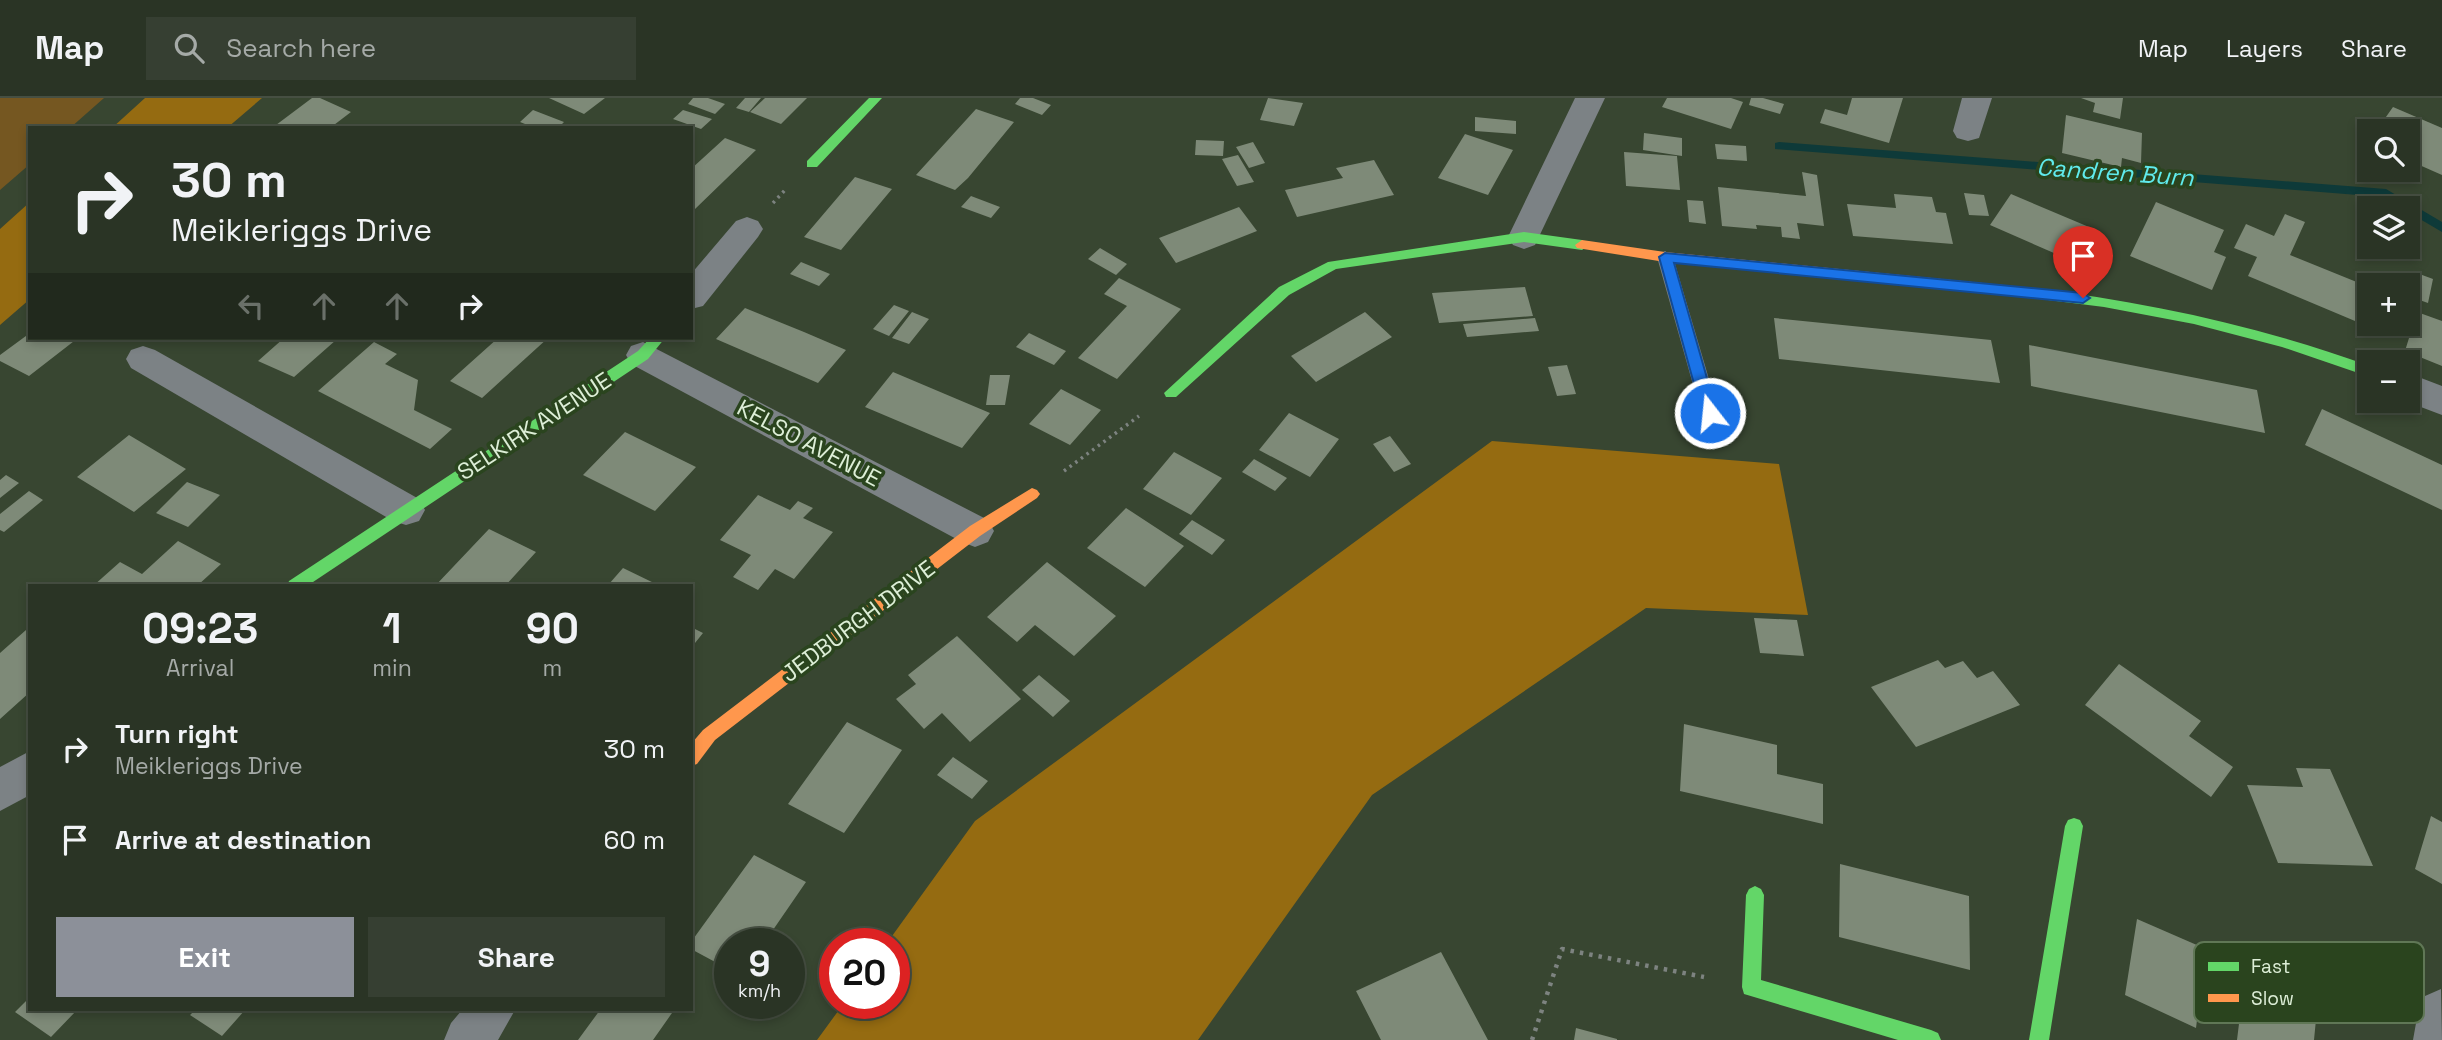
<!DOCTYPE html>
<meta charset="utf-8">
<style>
:root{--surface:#2a3425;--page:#363f32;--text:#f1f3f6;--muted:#a5aaa7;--line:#464f42;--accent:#8c9099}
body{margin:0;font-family:"Space Grotesk",sans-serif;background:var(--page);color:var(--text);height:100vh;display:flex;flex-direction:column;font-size:26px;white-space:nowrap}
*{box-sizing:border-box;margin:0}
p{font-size:23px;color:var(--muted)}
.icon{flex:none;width:38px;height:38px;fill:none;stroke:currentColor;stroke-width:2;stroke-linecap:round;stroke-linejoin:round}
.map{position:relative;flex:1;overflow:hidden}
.drawer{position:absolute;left:28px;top:486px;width:665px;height:427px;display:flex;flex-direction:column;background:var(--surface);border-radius:0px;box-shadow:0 4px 10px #0003,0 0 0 2px var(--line)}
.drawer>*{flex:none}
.hud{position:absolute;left:28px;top:28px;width:665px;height:214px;border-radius:0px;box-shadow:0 4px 10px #0003,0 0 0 2px var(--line);background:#2a3425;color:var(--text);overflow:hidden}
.controls{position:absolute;left:2357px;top:21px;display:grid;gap:14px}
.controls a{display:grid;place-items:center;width:63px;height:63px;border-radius:0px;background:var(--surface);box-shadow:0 4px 10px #0003,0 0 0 2px var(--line);font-size:35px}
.speed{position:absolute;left:714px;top:830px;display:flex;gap:14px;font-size:35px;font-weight:700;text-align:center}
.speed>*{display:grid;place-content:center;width:91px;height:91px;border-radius:50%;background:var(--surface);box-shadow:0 4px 10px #0003,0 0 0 2px var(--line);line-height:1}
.speed small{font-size:18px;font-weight:400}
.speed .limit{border:10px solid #d22;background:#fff;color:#111}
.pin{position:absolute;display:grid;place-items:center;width:60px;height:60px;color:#fff;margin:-72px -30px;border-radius:50% 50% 50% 0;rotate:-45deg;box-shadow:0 0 7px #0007}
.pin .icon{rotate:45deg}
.me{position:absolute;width:77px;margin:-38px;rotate:344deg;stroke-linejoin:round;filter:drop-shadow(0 0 5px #0008)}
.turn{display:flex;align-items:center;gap:24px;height:147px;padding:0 28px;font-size:32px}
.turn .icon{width:91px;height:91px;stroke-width:2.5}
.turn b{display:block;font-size:49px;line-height:60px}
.lanes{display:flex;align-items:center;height:66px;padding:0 28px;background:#0003;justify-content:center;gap:35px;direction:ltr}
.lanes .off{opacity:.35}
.eta{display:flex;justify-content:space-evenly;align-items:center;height:119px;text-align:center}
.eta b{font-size:42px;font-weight:600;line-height:49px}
.cta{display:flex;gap:14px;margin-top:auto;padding:14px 28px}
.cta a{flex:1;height:80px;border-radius:0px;background:var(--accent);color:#fff;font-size:28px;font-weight:600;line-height:80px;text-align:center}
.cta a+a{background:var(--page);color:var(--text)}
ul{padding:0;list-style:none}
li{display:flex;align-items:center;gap:21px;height:91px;padding:0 28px}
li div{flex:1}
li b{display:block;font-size:26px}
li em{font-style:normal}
header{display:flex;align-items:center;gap:42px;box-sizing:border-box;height:98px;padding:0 35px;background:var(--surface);border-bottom:2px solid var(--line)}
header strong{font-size:33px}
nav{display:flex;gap:38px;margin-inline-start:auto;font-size:24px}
.search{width:490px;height:63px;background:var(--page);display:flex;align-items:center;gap:18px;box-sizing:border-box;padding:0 24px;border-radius:0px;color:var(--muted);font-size:26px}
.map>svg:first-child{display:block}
.green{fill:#755721}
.forest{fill:#956b11}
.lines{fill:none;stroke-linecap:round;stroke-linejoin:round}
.stream{fill:#0e3a39;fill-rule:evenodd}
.building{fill:#7e8a78}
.path-far1{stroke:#7d8380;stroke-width:3.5;stroke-dasharray:2.5 4.5;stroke-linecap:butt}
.path{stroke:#7d8380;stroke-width:4.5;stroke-dasharray:3.5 6;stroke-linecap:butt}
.lane{fill:#7c8285;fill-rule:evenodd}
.street{fill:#7c8285;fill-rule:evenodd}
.fast{fill:#63d668;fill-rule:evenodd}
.slow{fill:#ff974d;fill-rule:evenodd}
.route{fill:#1a73e8;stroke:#114b97;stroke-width:2}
.labels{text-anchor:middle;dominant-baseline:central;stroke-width:7;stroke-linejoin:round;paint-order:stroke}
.street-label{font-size:23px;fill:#ddeed7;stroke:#2a441e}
.water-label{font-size:24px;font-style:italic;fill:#60ebed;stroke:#2a441e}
.key{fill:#2a441e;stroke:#607756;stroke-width:2}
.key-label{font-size:19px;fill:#ddeed7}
</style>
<header>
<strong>Map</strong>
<div class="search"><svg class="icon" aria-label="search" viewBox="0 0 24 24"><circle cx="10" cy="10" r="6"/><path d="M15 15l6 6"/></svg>Search here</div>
<nav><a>Map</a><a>Layers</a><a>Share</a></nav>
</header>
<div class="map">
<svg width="2442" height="942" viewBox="0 0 2442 942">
<rect width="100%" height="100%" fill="#384631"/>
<path class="green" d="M 0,0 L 104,0 L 70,30 L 30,30 L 30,66 L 0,92 Z"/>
<path class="forest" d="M 145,0 L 262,0 L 227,30 L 112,30 Z
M 30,104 L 30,201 L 0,227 L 0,131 Z
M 1492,343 L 1779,366 L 1808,517 L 1646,510 L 1372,697 L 1198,942 L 817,942 L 844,905 L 894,905 L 894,845 L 887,845 L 975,723 Z"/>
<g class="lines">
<path class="stream" d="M 1779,44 L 2386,91 L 2442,124 L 2442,134 L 2408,114 L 2408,110 L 2402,110 L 2383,99 L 1775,51 L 1775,45 Z"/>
</g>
<path class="building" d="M 312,0 L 320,0 L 351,14 L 330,30 L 272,30 Z
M 549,0 L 605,0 L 584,16 Z
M 693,0 L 708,0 L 725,6 L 715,16 L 688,6 Z
M 745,0 L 761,0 L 749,14 L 736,10 Z
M 765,0 L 807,0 L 781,26 L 750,14 Z
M 1020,0 L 1033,0 L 1051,7 L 1042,17 L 1015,6 Z
M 1268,0 L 1303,5 L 1294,28 L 1260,22 Z
M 1667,0 L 1731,0 L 1743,4 L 1731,31 L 1662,9 Z
M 1751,0 L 1763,0 L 1784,6 L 1780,16 L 1749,7 Z
M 1852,0 L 1903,0 L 1889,45 L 1820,25 L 1825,11 L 1847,17 Z
M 2081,0 L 2123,0 L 2120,21 L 2093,14 L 2095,5 Z
M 2393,9 L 2442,30 L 2442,77 L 2408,62 L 2408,33 L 2376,33 Z
M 976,11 L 1014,24 L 968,80 L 955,92 L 916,77 Z
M 533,12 L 564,24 L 558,30 L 535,30 L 520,24 Z
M 683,12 L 712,21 L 701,31 L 673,21 Z
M 2066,17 L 2142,35 L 2141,65 L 2122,60 L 2121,69 L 2062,55 Z
M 1475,19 L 1516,23 L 1516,36 L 1475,33 Z
M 1644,35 L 1682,40 L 1682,58 L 1643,52 Z
M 1465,36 L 1513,52 L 1488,97 L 1438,80 Z
M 725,40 L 756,52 L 695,111 L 691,109 L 691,71 Z
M 1196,42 L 1224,43 L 1223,58 L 1195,57 Z
M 1253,44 L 1265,65 L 1249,70 L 1236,49 Z
M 1715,46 L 1746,48 L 1747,63 L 1717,61 Z
M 1624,54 L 1677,58 L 1680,92 L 1626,88 Z
M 1238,57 L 1254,84 L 1237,88 L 1222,61 Z
M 1374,62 L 1394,97 L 1297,119 L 1285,92 L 1343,80 L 1336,70 Z
M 1802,74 L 1817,77 L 1824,128 L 1797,125 L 1800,141 L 1782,139 L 1781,129 L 1756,127 L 1757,131 L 1722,128 L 1718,89 L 1806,98 Z
M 855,79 L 892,91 L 841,152 L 804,139 Z
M 1964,95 L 1984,97 L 1989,118 L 1969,117 Z
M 1894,96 L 1932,99 L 1936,114 L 1946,115 L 1953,146 L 1853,138 L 1847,106 L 1896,110 Z
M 2011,96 L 2089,129 L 2070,162 L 1990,127 Z
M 971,98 L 1000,109 L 991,120 L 961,109 Z
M 1687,102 L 1703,103 L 1706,126 L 1689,124 Z
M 2156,104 L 2224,132 L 2214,154 L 2226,159 L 2212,192 L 2130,158 Z
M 1239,109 L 1257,133 L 1176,165 L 1159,140 Z
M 2285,116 L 2305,124 L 2290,157 L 2369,189 L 2355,223 L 2248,178 L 2257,159 L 2234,150 L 2246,126 L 2274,138 Z
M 1100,150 L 1127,166 L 1116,177 L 1088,161 Z
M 801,164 L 830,176 L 819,188 L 790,176 Z
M 2414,174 L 2433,181 L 2428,205 L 2408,198 Z
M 1119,180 L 1181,211 L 1117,281 L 1078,260 L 1127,208 L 1104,196 Z
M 1525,189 L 1533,218 L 1439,225 L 1432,195 Z
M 894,207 L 909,213 L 889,238 L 873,231 Z
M 745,210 L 804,234 L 846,252 L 818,285 L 716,241 Z
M 912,214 L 929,221 L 909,246 L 892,240 Z
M 1365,214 L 1392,239 L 1316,284 L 1291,258 Z
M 2417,214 L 2442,223 L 2442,268 L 2405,253 Z
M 1535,220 L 1539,233 L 1467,239 L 1463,226 Z
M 1774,220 L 1991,242 L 2000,285 L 1779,261 Z
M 30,235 L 30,240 L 78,240 L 29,278 L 0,263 L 0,257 Z
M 1029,235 L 1066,253 L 1054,267 L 1016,249 Z
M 284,240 L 331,240 L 336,242 L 294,279 L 258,263 Z
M 498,240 L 548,240 L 482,300 L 450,283 Z
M 374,244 L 397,256 L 385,266 L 418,282 L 414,312 L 452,331 L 430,351 L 318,293 Z
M 2029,247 L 2257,292 L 2265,335 L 2031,288 Z
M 1567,267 L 1576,296 L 1557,298 L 1548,269 Z
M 893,274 L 945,296 L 990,315 L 962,350 L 865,309 Z
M 990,277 L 1010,277 L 1005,307 L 986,307 Z
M 1061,291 L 1101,312 L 1070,347 L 1029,326 Z
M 2322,311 L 2442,367 L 2442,412 L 2305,347 Z
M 1289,315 L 1339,341 L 1310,379 L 1259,352 Z
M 625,334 L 696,369 L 655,413 L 583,377 Z
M 129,337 L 186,371 L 134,414 L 77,379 Z
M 1390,338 L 1411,366 L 1394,374 L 1373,346 Z
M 1174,354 L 1222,380 L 1191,417 L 1143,391 Z
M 1254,361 L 1287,380 L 1275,393 L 1242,374 Z
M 6,377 L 19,385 L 0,400 L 0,382 Z
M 187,384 L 220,397 L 188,429 L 156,415 Z
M 29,393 L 43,402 L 4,434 L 0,432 L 0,416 Z
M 758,397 L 790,412 L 798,403 L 813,410 L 803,420 L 833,434 L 794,481 L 775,471 L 758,492 L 733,479 L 751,457 L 720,442 Z
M 1126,410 L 1184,448 L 1145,489 L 1087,450 Z
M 1192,422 L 1225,442 L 1212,457 L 1179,436 Z
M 489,431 L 536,454 L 505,488 L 435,488 Z
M 178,443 L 221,466 L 197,488 L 93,488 L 120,464 L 142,476 Z
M 1047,464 L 1116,518 L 1074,558 L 1035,527 L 1017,544 L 987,519 Z
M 623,470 L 656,486 L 609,486 Z
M 1754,520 L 1797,522 L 1804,558 L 1760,555 Z
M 691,529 L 703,535 L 691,550 Z
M 26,532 L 30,534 L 30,594 L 0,621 L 0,555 Z
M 957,538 L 1021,601 L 970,644 L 942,615 L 924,631 L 896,601 L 916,586 L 908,577 Z
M 1938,562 L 1945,570 L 1963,563 L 1977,580 L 1993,573 L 2020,607 L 1916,649 L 1871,589 Z
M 2119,566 L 2201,623 L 2189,638 L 2233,669 L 2211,699 L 2085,607 Z
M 1039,577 L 1070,603 L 1053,619 L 1022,592 Z
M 847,624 L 902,652 L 844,735 L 788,706 Z
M 1684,626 L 1777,647 L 1777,676 L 1823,686 L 1823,726 L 1680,693 Z
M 953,659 L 988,683 L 972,701 L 937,677 Z
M 2296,670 L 2330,671 L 2373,768 L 2278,765 L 2247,687 L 2303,689 Z
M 2431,718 L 2442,724 L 2442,786 L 2415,771 Z
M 754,757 L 806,784 L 764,845 L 730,845 L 730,872 L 691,851 L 691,844 Z
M 1840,766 L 1969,798 L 1970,872 L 1839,839 Z
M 2137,821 L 2206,851 L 2196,930 L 2125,897 Z
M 1441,854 L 1488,942 L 1381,942 L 1356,893 Z
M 2246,869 L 2318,901 L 2314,942 L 2237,942 Z
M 30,899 L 30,912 L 77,912 L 51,939 L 15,914 Z
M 195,912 L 245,912 L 222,938 L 190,917 Z
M 600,912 L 667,912 L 672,915 L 653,942 L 578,942 Z
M 1576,930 L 1617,941 L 1617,942 L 1574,942 Z"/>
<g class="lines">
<path class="path-far1" d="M 773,105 L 786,91
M 1064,373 L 1139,318"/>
<path class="path" d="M 1532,942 L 1562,851 L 1704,879"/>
<path class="lane" d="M 1665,153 L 1673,159 L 1719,315 L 1710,322 L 1701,315 L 1657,159 Z"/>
<path class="street" d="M 1575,0 L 1605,0 L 1535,147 L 1524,151 L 1513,147 L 1508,139 Z
M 1962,0 L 1992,0 L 1979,40 L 1968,43 L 1957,40 L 1953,33 Z
M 747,119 L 758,123 L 763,131 L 758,139 L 703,208 L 691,211 L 691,176 L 736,123 Z
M 643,244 L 988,422 L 994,433 L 988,444 L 975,449 L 962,444 L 631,266 L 626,257 L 631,248 Z
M 143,248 L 155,252 L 419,401 L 425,412 L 419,423 L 406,427 L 393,423 L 131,270 L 126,261 L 131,252 Z
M 2408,275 L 2442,288 L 2442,317 L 2405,303 L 2408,303 Z
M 30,653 L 30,697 L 0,713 L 0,669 Z
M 2441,891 L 2442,942 L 2413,942 L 2418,914 L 2425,898 Z
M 462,912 L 515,912 L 498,942 L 444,942 L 451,925 Z"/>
<path class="fast" d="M 869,0 L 882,0 L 817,69 L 807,69 L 807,63 Z
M 1524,134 L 1582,142 L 1589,147 L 1582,152 L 1524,144 L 1336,171 L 1289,197 L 1176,299 L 1166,299 L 1164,295 L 1279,189 L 1328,164 Z
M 2013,188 C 2135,201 2254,226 2370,268 L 2370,279 L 2282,249 L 2194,226 L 2104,209 L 2008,197 L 2006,193 Z
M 650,240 L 665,240 L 648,261 L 307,488 L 287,488 L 289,483 L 638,253 Z
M 2074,720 L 2080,722 L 2083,728 L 2049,942 L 2029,942 L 2065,728 L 2068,722 Z
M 1755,788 L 1761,791 L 1764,797 L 1761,882 L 1931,932 L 1938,935 L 1941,942 L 1898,942 L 1744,896 L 1742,889 L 1746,797 L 1749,791 Z"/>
<path class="slow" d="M 1582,142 L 1665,154 L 2013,188 L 2020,193 L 2013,198 L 1665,164 L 1577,150 L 1575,147 Z
M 1032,390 L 1037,392 L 1040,396 L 1037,400 L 980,438 L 715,642 L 697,666 L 691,668 L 691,646 L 703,632 L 970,428 Z"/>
</g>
<path class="route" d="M 1665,155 L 2083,195 L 2090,200 L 2083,205 L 1674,165 L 1717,315 L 1710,321 L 1702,315 L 1659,159 Z"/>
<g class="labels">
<g class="street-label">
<text transform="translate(534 328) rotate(-33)">SELKIRK AVENUE</text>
<text transform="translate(809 345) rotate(28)">KELSO AVENUE</text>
<text transform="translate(858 523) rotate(-37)">JEDBURGH DRIVE</text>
</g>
<g class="water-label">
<text transform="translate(2115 74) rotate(4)">Candren Burn</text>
</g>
</g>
<rect x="2194" y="844" width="230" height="81" rx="10" class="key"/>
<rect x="2208" y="864" width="31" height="9" fill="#63d668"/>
<rect x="2208" y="896" width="31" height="8" fill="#ff974d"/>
<g class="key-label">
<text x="2251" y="875">Fast</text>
<text x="2251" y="907">Slow</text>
</g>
</svg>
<div class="controls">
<a><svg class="icon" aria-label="search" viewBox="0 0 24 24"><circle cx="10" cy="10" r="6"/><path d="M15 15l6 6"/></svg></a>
<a><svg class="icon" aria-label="layers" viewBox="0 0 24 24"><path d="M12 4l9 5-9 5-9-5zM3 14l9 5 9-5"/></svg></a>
<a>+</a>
<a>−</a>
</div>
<div class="speed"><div>9<small>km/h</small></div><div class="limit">20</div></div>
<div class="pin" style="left:2083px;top:200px;background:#d93025"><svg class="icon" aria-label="arrive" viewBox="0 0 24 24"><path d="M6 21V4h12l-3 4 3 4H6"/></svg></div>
<svg class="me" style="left:1710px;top:315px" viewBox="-20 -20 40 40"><circle r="17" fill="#1a73e8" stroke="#fff" stroke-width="3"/><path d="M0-11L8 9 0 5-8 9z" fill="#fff"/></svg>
<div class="hud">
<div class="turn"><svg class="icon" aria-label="right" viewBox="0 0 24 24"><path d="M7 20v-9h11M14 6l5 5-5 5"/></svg><div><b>30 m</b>Meikleriggs Drive</div></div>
<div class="lanes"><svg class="icon off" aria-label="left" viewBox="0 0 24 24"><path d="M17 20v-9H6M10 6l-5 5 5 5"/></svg><svg class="icon off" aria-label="ahead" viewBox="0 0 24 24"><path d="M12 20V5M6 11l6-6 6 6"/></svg><svg class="icon off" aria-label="ahead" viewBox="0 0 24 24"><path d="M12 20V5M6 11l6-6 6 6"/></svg><svg class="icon" aria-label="right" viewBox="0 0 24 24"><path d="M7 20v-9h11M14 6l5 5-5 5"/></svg></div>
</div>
<section class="drawer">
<div class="eta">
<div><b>09:23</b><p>Arrival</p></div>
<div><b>1</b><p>min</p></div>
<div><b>90</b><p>m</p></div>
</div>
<ul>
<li><svg class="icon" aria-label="right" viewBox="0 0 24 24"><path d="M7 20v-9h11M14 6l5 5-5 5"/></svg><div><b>Turn right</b><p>Meikleriggs Drive</p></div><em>30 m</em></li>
<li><svg class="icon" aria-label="arrive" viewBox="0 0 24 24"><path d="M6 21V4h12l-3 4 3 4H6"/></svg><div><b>Arrive at destination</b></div><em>60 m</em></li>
</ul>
<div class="cta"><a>Exit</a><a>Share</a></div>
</section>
</div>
